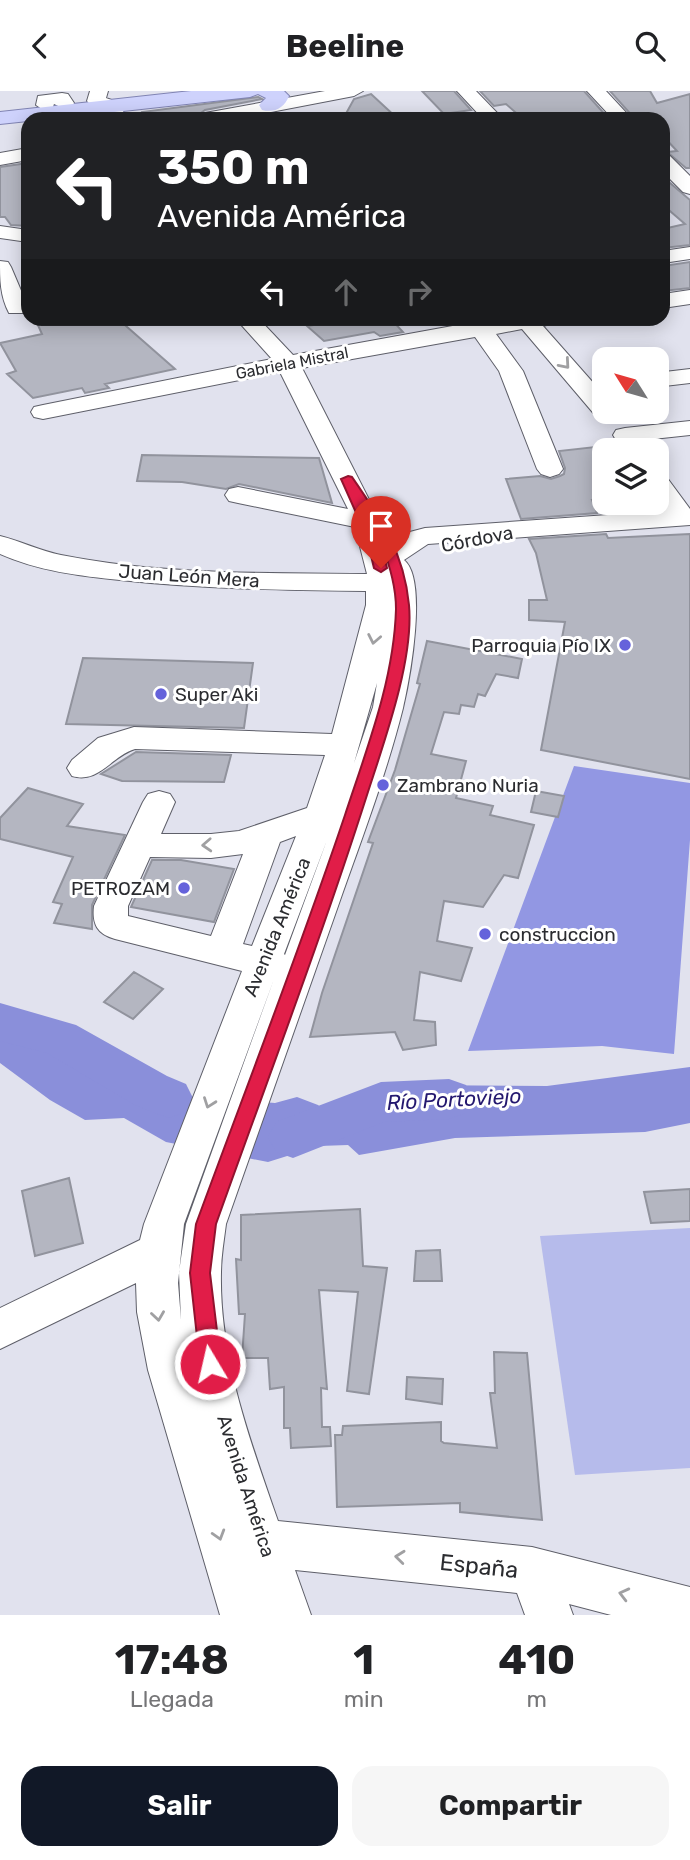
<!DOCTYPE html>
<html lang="es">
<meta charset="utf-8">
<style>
:root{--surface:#fff;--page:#f6f6f6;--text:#202124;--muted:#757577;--accent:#111827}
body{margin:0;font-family:Rubik,sans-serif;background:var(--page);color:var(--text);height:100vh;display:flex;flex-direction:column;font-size:26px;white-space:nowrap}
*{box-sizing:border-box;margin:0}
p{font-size:23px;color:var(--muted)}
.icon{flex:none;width:38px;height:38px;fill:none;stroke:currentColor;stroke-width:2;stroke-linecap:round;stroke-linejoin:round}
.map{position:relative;height:1524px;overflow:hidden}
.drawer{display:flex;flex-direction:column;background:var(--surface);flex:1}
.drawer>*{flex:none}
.banner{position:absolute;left:21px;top:21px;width:649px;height:214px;border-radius:21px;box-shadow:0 4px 18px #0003;background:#202124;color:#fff;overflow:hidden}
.needle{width:46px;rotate:307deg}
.tools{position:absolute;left:592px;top:256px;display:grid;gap:14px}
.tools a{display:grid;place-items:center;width:77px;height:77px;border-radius:14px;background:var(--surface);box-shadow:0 4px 18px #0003;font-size:35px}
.pin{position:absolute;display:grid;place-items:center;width:60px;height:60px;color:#fff;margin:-72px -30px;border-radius:50% 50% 50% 0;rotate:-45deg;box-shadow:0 0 7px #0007}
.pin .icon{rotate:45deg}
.me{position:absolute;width:77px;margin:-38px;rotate:351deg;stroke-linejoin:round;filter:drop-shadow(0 0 5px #0008)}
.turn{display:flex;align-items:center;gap:24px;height:147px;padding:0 21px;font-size:32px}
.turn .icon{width:91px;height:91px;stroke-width:2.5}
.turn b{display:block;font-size:49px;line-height:60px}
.lanes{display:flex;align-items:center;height:66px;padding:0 21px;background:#0003;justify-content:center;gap:35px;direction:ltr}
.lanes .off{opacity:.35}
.eta{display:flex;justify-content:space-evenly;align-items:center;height:119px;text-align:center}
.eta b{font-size:42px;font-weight:700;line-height:49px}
.action{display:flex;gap:14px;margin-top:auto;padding:14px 21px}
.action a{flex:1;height:80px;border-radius:21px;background:var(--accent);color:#fff;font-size:28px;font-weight:700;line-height:80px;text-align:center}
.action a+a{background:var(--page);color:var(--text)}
header{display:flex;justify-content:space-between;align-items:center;height:91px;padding:0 21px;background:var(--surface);font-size:32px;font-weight:700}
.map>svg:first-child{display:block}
.green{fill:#b6bbeb}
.forest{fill:#9297e3}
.water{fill:#8a8fda}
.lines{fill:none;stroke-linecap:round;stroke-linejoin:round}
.river{fill:#8a8fda;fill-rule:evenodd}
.building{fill:#b4b6c1;stroke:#91939d;stroke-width:2}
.minor-casing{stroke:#5e5f69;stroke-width:2}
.major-casing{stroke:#8084b3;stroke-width:2}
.minor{fill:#fff;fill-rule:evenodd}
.major{fill:#ced2fc;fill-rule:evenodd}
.oneway{stroke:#a0a0a2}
.route{fill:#e11d48;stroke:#92132f;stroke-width:2}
.poi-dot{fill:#6562db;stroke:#fff;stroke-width:2.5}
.labels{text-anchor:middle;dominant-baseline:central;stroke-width:6;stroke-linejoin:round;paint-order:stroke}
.far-street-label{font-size:16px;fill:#2b2c30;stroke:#fff}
.street-label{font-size:19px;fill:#2b2c30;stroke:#fff}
.poi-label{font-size:19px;fill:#2b2c30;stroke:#fff;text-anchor:start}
.water-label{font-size:21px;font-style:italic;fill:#24186f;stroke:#fff}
.near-street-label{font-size:23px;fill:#2b2c30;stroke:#fff}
</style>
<header><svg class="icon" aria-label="back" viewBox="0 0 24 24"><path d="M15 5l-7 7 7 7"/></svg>Beeline<svg class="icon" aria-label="search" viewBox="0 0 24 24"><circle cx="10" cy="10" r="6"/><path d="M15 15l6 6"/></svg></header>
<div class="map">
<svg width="690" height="1524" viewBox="0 0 690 1524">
<rect width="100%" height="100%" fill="#e1e2ee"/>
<path class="green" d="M 690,1137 L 690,1377 L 575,1384 L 540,1145 Z"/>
<path class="forest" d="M 574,675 L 690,692 L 690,749 L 674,963 L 602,955 L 468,960 Z"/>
<path class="water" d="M 0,917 L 100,979 L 139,983 L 185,1005 L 275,1012 L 297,1006 L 318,1014 L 329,1023 L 361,1027 L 382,1019 L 410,994 L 547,995 L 690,976 L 690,1032 L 645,1041 L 455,1047 L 359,1064 L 348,1054 L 319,1055 L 268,1071 L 166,1051 L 124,1027 L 85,1029 L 50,1009 L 0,972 Z"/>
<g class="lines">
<path class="river" d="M 0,912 L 76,934 L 167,985 L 186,993 L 193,1007 L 186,1021 L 169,1027 L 152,1021 L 133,1013 L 47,962 L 0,950 Z
M 449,988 L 466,994 L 473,1008 L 466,1022 L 449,1028 L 384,1031 L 293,1067 L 276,1061 L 268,1046 L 276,1031 L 381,991 Z"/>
</g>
<path class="building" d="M 422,0 L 454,0 L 471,19 L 444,23 Z
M 480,0 L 584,0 L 609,28 L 523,28 L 506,13 L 494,15 Z
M 610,0 L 650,0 L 657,12 L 690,3 L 690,77 L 686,77 L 667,61 L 677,60 L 663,45 L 663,28 L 635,28 Z
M 371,3 L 398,28 L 343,28 L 354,8 Z
M 258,6 L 262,8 L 205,19 L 193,28 L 143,28 L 142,21 Z
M 28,72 L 28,135 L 11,134 L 5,126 L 0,126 L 0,76 Z
M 663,86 L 690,109 L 690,154 L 663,157 L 663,138 L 685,133 L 663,114 Z
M 690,171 L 690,197 L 663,200 L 663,175 Z
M 62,228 L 118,228 L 175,278 L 105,293 L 109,297 L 85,302 L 82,297 L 33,307 L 7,283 L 16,280 L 0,252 L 42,243 L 37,232 Z
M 354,228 L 391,228 L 403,241 L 380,245 L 374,241 L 324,250 L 307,235 Z
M 604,355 L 604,374 L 595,375 L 604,395 L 604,408 L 592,409 L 597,422 L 521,428 L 506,388 L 540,385 L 551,388 L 560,385 L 564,383 L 565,377 L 559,360 Z
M 142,364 L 319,367 L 332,412 L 239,393 L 226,398 L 182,391 L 137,390 Z
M 606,443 L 608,447 L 690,443 L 690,688 L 541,659 L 565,531 L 529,529 L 529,509 L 547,509 L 536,462 L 529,448 Z
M 427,550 L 522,568 L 518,587 L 496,583 L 485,605 L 478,603 L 474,616 L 461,614 L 459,623 L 444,621 L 431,663 L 466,670 L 456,707 L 493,715 L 490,724 L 534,734 L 518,787 L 504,784 L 483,816 L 444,810 L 437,850 L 472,857 L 461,890 L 420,881 L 414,929 L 435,931 L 436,954 L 403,959 L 395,941 L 310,946 L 322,902 L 373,752 L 368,751 L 395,679 L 420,593 L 417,592 Z
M 83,567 L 253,572 L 244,637 L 66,633 Z
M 136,661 L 231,664 L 224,691 L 122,690 L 101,683 Z
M 28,697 L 83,713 L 67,735 L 125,744 L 92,814 L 92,838 L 54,832 L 62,813 L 53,811 L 73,766 L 0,748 L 0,727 Z
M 536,700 L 564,705 L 558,726 L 531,721 Z
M 152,769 L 181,769 L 234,778 L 214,831 L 131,816 Z
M 134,881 L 163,898 L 133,928 L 104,911 Z
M 69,1087 L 83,1152 L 35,1165 L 22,1100 Z
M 690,1098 L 690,1130 L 651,1132 L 644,1101 Z
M 360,1118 L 363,1175 L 387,1177 L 369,1303 L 347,1300 L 358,1201 L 319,1199 L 327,1298 L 321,1297 L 322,1336 L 330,1336 L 331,1355 L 291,1357 L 290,1337 L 284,1337 L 284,1296 L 270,1298 L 268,1267 L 242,1267 L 245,1223 L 239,1223 L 236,1168 L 241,1169 L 241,1124 Z
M 440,1159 L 442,1190 L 414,1190 L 416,1160 Z
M 494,1261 L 527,1262 L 542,1429 L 460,1421 L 460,1412 L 337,1416 L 335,1344 L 342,1344 L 343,1335 L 441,1331 L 441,1350 L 444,1352 L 497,1357 L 490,1302 L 495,1302 Z
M 407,1286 L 443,1288 L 442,1313 L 406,1308 Z"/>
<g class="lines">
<defs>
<path id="minor" d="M 90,0 L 108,0 L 106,7 L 117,11 L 128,28 L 110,28 C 102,17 93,18 87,10 Z
M 325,0 L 363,0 L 354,5 L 235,28 L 196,28 L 205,22 Z
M 457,0 L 476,0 L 503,28 L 483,28 Z
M 587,0 L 606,0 L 632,28 L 613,28 Z
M 62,2 L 68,3 L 74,12 L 72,16 L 65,18 L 54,13 L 52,18 L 45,20 L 36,14 L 38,5 Z
M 28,57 L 28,69 L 0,74 L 0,62 Z
M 663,63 L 670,65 L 690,85 L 690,103 L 683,101 L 663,81 Z
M 0,135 L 28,139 L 28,151 L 0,147 Z
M 690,156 L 690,168 L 663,172 L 663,160 Z
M 0,170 L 8,171 L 11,176 L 28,216 L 25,222 L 9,222 C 0,205 0,188 0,170 Z
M 690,199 L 690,213 L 663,217 L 663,203 Z
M 236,228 L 259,228 L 293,264 L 480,230 L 553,228 L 550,233 L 543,235 L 604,304 L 604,320 L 615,320 L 613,324 L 604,326 L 595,324 L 522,238 L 496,243 L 523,280 L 563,378 L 559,383 L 550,386 L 541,383 L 537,378 L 499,280 L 475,246 L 302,277 L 380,430 L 388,454 L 406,442 L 425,437 L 665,420 L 656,408 L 656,381 L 665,384 L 690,418 L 690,434 L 428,453 L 404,469 C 428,488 410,587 403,617 C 386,685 360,752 337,818 C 300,923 263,1028 226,1133 C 224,1149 221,1165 221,1181 C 219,1266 250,1350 278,1430 L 532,1456 L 690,1496 L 690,1524 L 611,1524 L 569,1513 L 573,1524 L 525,1524 L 517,1502 L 295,1479 L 311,1524 L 220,1524 L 148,1279 L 137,1221 L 136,1192 L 0,1258 L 0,1217 L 140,1149 L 144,1133 L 242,880 L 115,848 C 97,843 92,833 94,815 L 143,711 L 148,703 L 159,700 L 170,703 L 175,711 L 161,743 L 211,743 L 239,740 L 307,717 L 325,664 L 135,658 C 110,666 99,693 72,685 L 67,677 L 72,669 L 98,647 L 134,636 L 332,643 L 366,514 L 366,500 C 284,499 202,498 120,489 C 80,485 38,480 0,463 L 0,445 C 21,450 40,460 61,464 C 161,484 266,482 367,483 L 355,436 L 238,412 L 229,410 L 225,404 L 229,398 L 238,396 L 348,418 L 280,281 L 43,328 L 34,326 L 31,321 L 34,316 L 43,314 L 272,268 ZM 377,592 L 373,616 L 354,672 ZM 296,745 L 252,855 L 243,853 L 280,751 ZM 327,749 L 285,864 L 284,863 ZM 243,763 L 211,845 L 128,825 L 128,815 L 150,766 L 211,767 ZM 274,888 L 186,1133 L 179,1181 L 181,1229 L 178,1192 L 184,1133 Z
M 690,278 L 690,292 L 656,296 L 656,282 Z
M 690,330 L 690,344 L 625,351 L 616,349 L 613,344 L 616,339 L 625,337 Z"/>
<path id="major" d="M 191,0 L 284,0 L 289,5 C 284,17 275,22 262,19 L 259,14 L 266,7 L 258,3 L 250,6 L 51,28 L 28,28 L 28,30 L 0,33 L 0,21 Z"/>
</defs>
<use href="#minor" class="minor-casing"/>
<use href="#major" class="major-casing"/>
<use href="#minor" class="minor"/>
<use href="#major" class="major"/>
</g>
<defs><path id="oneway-chevron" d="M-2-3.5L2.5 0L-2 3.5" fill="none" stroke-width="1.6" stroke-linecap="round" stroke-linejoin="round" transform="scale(1.75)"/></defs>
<g class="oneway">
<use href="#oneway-chevron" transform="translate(565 273) rotate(49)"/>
<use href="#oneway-chevron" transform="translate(374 548) rotate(101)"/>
<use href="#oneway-chevron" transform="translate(207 754) rotate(177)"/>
<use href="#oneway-chevron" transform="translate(209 1012) rotate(110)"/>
<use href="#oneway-chevron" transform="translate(158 1225) rotate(82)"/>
<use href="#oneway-chevron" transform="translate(219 1444) rotate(73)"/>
<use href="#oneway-chevron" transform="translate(400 1466) rotate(-174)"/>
<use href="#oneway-chevron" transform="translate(624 1503) rotate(-166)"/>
</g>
<path class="route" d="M 348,385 L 352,386 C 381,428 404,461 409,514 C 414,569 384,651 367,704 C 321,848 267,990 216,1133 L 210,1182 L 221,1273 L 218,1280 L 210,1283 L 203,1280 L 200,1273 L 190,1182 L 196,1133 C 246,997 299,861 345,724 C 367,657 394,589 396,518 C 396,497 389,472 381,452 L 387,477 L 381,481 L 374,477 L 366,444 L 341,388 Z"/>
<g class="poi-dot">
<circle cx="625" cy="554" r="7"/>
<circle cx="161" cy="603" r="7"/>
<circle cx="383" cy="694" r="7"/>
<circle cx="184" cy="797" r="7"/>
<circle cx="485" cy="843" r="7"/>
</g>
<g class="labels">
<g class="far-street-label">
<text transform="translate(292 272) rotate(-11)">Gabriela Mistral</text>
</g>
<g class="street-label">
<text transform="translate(477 448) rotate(-11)">Córdova</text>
<text transform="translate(189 485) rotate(4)">Juan León Mera</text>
<text transform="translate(277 836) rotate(-68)">Avenida América</text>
<text transform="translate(246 1395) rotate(72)">Avenida América</text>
</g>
<g class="poi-label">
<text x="611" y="554" text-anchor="end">Parroquia Pío IX</text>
<text x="175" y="603">Super Aki</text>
<text x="397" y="694">Zambrano Nuria</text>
<text x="170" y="797" text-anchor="end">PETROZAM</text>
<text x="499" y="843">construccion</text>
</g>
<g class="water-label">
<text transform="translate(454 1008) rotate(-3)">Río Portoviejo</text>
</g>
<g class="near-street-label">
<text transform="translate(479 1475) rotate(6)">España</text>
</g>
</g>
</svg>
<div class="tools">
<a><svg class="needle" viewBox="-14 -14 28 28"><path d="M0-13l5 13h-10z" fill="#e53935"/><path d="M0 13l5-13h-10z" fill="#757577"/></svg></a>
<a><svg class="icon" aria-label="layers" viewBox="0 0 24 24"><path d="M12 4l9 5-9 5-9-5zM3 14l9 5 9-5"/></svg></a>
</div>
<div class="pin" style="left:381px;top:477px;background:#d93025"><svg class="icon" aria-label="arrive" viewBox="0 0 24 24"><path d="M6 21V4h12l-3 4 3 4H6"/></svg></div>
<svg class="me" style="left:210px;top:1273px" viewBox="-20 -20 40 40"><circle r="17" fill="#e11d48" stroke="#fff" stroke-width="3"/><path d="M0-11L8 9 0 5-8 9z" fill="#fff"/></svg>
<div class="banner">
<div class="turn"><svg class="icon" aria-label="left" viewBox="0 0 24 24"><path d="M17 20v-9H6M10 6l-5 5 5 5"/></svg><div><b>350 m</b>Avenida América</div></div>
<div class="lanes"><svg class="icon" aria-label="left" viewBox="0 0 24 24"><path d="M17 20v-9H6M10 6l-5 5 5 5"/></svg><svg class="icon off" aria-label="ahead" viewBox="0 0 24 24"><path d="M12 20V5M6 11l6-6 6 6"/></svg><svg class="icon off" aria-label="right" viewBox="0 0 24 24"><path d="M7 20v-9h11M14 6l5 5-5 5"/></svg></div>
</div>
</div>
<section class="drawer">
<div class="eta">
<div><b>17:48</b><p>Llegada</p></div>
<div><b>1</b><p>min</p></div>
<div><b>410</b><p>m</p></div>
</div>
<div class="action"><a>Salir</a><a>Compartir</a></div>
</section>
